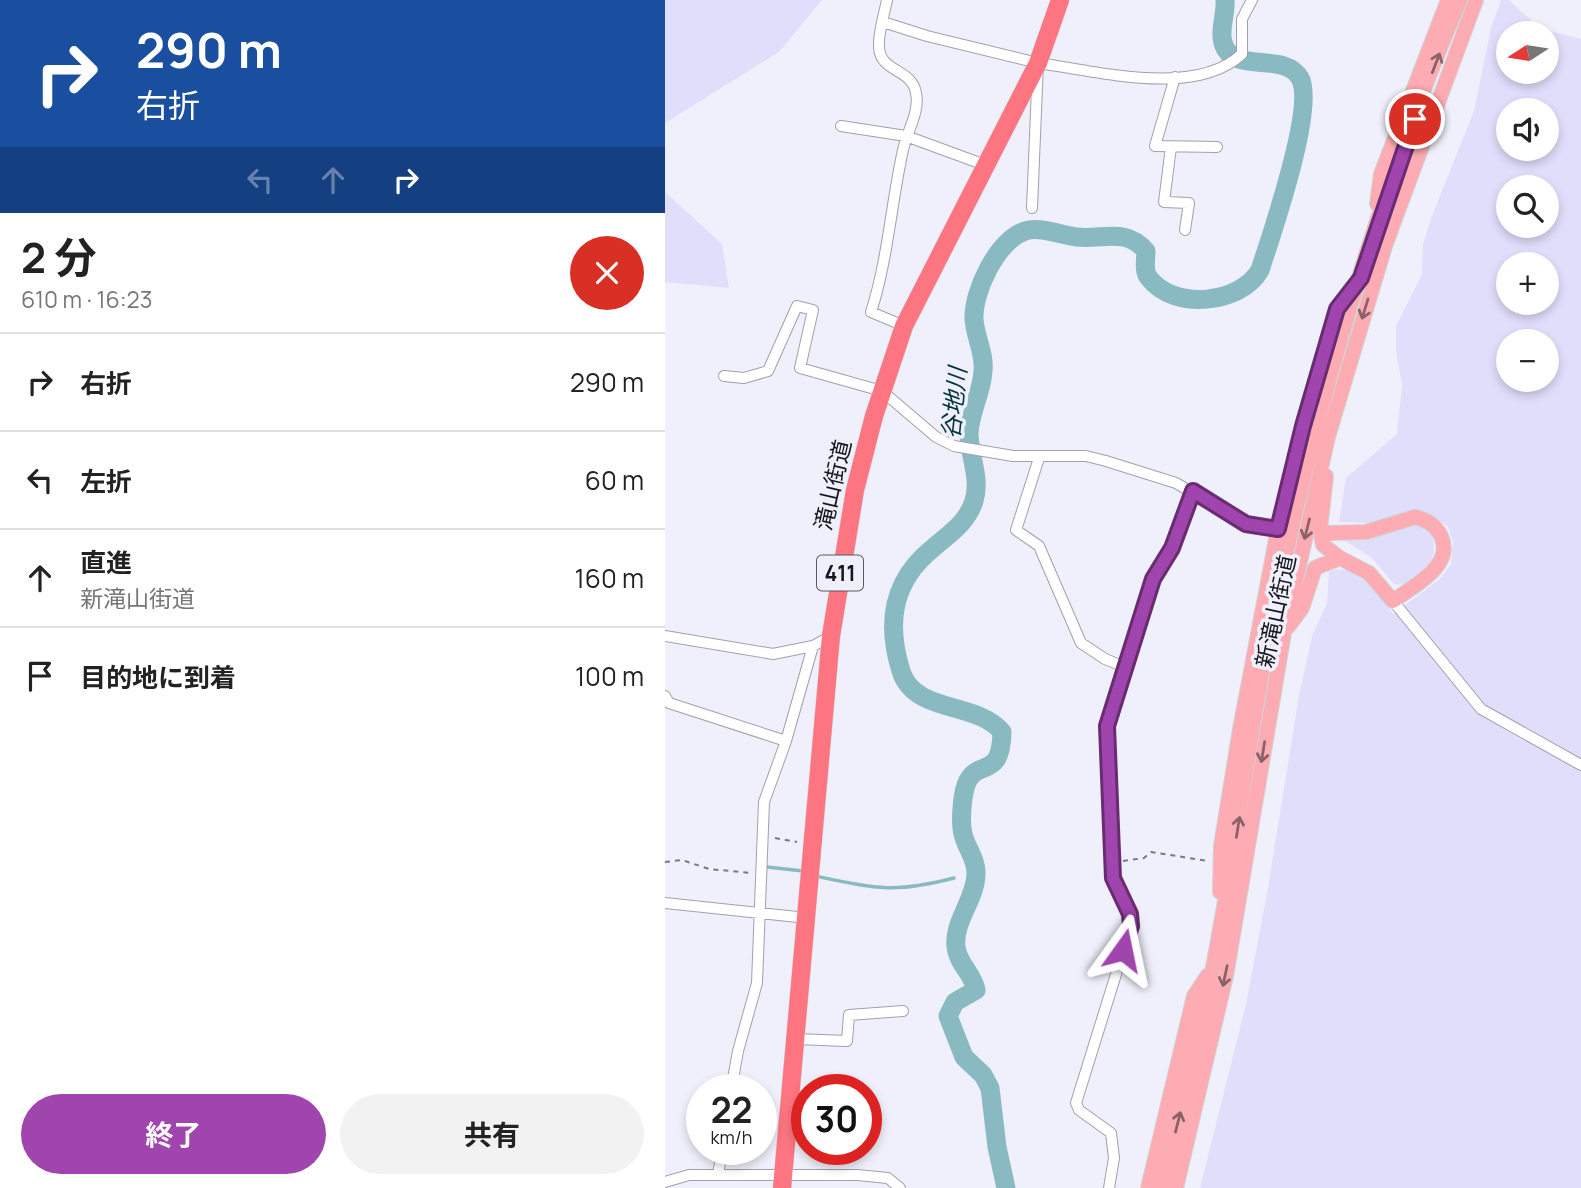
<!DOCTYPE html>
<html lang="ja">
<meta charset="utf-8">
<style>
:root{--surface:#fff;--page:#f2f2f2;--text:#222;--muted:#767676;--line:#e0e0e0;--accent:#a044ae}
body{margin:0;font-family:Manrope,"Noto Sans JP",sans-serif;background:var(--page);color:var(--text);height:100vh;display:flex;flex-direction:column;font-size:26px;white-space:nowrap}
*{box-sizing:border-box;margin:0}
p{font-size:23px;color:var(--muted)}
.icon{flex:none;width:38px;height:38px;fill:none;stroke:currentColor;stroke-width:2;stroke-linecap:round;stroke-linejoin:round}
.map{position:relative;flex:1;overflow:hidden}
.side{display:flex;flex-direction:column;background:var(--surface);width:665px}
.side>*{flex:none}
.banner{background:#1a4fa0;color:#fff;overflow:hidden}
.needle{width:46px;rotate:258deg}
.buttons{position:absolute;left:831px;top:21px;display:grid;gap:14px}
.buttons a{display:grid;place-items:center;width:63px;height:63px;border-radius:50%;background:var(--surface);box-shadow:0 4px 10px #0003;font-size:35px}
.speed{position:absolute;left:21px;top:1074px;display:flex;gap:14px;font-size:35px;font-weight:700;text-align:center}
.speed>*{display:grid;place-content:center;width:91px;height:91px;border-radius:50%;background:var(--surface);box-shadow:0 4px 10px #0003;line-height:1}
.speed small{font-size:18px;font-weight:400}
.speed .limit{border:10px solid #d22;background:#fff;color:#111}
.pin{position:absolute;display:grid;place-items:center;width:60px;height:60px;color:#fff;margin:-30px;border:4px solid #fff;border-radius:50%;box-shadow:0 2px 7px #0007}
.me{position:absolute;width:77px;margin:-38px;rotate:12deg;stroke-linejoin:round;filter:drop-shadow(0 0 5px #0008)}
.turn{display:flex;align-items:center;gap:24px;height:147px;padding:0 21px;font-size:32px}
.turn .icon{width:91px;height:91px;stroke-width:2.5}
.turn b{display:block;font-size:49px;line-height:60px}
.lanes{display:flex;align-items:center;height:66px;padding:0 21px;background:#0003;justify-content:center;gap:35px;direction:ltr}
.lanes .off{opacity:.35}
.round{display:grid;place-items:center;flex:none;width:74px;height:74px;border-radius:37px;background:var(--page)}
.headline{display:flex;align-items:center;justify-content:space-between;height:119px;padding:0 21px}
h1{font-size:42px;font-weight:700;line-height:52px}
.cta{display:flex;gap:14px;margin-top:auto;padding:14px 21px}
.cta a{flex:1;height:80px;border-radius:42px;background:var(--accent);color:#fff;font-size:28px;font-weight:700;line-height:80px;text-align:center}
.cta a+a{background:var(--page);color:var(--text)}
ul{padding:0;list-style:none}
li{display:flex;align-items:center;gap:21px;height:98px;padding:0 21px;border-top:2px solid var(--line)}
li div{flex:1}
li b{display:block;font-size:26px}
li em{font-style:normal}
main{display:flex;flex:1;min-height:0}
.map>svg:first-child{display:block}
.green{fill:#e0defb;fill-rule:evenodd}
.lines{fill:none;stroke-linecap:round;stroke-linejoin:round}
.stream{stroke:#89bac2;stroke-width:3.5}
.river{stroke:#89bac2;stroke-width:19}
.minor-casing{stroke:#a1a0ac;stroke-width:12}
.major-casing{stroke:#d1d1d1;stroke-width:16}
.highway-casing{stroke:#d1d1d1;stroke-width:19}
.path{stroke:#797981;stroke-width:2;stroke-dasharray:5 5;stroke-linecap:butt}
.minor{stroke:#fff;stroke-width:10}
.major{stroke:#feacb3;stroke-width:14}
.highway{stroke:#fd7580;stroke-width:18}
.oneway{stroke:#8a6267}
.route-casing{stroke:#682c71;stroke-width:18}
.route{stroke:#a044ae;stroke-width:12}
.labels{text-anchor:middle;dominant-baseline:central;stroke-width:7;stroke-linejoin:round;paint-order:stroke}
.shield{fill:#f0f0fc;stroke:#58585e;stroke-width:2}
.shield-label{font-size:21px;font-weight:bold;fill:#17171b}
.street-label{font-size:23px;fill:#17171b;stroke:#f0f0fc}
.water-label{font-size:24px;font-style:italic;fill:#03343b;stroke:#f0f0fc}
</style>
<main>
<section class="side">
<div class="banner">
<div class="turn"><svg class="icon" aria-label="right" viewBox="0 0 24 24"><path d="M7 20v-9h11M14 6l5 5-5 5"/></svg><div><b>290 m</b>右折</div></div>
<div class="lanes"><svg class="icon off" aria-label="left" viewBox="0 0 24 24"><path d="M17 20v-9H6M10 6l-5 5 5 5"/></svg><svg class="icon off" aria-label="ahead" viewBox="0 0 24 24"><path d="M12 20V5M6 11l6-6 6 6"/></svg><svg class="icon" aria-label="right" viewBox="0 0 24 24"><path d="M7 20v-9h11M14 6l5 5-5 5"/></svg></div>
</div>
<div class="headline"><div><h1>2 分</h1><p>610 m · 16:23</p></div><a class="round" style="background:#d93025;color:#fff"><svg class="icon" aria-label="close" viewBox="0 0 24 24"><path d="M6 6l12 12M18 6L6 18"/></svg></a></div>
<ul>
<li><svg class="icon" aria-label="right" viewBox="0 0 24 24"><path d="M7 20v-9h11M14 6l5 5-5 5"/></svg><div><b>右折</b></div><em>290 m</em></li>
<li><svg class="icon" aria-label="left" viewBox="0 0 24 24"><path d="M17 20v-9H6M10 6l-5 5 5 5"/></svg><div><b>左折</b></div><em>60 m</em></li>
<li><svg class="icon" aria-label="ahead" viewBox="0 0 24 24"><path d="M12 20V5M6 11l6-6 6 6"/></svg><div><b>直進</b><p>新滝山街道</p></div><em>160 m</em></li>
<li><svg class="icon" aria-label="arrive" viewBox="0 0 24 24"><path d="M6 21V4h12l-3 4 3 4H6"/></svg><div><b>目的地に到着</b></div><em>100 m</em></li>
</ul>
<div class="cta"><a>終了</a><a>共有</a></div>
</section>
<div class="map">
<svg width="916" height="1188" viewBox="0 0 916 1188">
<rect width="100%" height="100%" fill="#f0f0fc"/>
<path class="green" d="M 0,0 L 157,0 L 114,52 L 0,123 Z
M 836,0 L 844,0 L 874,28 L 916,39 L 916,1188 L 535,1188 L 581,1004 L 603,888 L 634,695 L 648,633 L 662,604 L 664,571 C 695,563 712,590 728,614 L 775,579 L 786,564 L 788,541 L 783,527 L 768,516 L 750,510 L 703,523 L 674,522 L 681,478 L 732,434 L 737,385 L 731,351 L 731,326 L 757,274 L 758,244 L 767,216 L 809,111 L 826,28 ZM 844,33 L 882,33 L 882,72 L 844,72 ZM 844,110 L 882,110 L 882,149 L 844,149 ZM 844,187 L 882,187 L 882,226 L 844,226 ZM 844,264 L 882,264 L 882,303 L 844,303 ZM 844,341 L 882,341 L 882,380 L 844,380 Z
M 0,192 L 57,244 L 64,288 L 0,282 Z
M 750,523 L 766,531 C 775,560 762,569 741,585 L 729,584 L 707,558 L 674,537 Z"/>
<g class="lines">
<path class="stream" d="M 102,867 L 138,871
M 155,877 C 213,889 231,893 289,878"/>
<path class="river" d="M 341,1188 L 332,1147 L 325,1088 L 318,1075 L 299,1057 L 283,1016 L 290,1002 L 311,990 C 308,974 293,964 291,947 C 288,922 310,900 311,875 C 312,859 301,848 298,834 C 295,822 297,797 301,785 C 311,757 336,782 337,732 C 312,701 249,714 236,671 C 221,623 227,581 268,548 C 284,534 302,523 309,501 C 316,477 304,456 304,433 C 305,412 317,392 318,371 C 320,353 310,337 309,319 C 308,291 332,241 360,231 C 375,226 396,235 412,237 C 438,240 461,227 481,251 C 481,259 478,271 484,278 C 509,311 576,304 595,270 C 606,236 651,106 635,78 C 618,49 561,78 557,37 C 556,25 561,12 560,0"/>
<defs>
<path id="minor" d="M 222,0 C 219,15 213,33 214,47 C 215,73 247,68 251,93 C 255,112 242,131 238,150 C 226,204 223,259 206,312 L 239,326
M 218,22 L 262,36 L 373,63
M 510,77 L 490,146 L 552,147
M 176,126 L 241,136 L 320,165
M 506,147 L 499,202 L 524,203 L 520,230
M 367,208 L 373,63 C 432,71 530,98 577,54 L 577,19 L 587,0
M 59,376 L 79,378 L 103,371 L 132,306 L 148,310 L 135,368 L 217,391 L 271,437 L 289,446 L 348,456 L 421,456 L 441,461 L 511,483 L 581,524 L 613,529
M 374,458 L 351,530 L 374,546 L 416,643 L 440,659 L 460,667
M 728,601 L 816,709 L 916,765
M 0,636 L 108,654 L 148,646
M 0,696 L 4,703 L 121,741
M 0,903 L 142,918
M 131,1039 L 182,1041 L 184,1015 L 238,1011
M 66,1090 L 73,1051 L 92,983 L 99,802 L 121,741 L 148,646 L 166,636
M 53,1175 L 57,1150
M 0,1182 L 24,1175 L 192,1175 L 223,1178 L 235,1188
M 444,1188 L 449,1158 L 446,1133 L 414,1110 L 411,1103 L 466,926 L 465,914 L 448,878 L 442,726 L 488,579 L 513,534 L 528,491"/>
<path id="major" d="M 712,204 L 716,174 L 783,0
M 661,476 L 655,529 L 658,545 L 675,558 L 704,573 L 728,601 C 748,586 790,566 776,536 C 770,524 761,520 750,517 L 701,532 L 664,533
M 623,627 L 637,608 L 650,568 L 675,558
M 555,892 L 556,846 L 575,729 L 613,529 L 638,426 L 672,309 L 693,282
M 483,1188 L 529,996 L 543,975
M 497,1188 C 518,1102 540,1016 555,929 C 574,826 586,722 607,619 C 650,409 711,198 795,0
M 511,1188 L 561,976 L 619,633 L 663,437 L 720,246 L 811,0"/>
<path id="highway" d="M 117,1188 L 166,636 L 190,490 L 209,416 L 239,326 L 373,63 L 395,0"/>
</defs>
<use href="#minor" class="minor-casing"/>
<use href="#major" class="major-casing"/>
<use href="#highway" class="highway-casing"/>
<path class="path" d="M 110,838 L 132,842
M 458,861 L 479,858 L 486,852 L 543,861
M 0,862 L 17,860 L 44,869 L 86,873"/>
<use href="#minor" class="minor"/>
<use href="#major" class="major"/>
<use href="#highway" class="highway"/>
</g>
<defs><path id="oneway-shaft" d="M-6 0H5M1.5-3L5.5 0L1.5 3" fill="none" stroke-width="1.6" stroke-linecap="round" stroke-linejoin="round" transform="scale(1.75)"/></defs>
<g class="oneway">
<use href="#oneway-shaft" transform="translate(771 63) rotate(-69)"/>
<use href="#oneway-shaft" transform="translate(700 309) rotate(107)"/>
<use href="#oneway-shaft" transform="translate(642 529) rotate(104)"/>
<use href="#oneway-shaft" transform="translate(598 752) rotate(99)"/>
<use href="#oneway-shaft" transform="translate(573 827) rotate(-81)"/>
<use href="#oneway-shaft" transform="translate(560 976) rotate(102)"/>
<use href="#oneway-shaft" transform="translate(513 1122) rotate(-76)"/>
</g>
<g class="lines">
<defs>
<path id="route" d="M 458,950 L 466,926 L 465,914 L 448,878 L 442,726 L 488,579 L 507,548 L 528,491 L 581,524 L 613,529 L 638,426 L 672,309 L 696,278 L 750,119"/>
</defs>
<use href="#route" class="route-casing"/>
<use href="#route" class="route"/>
</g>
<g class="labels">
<rect class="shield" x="152" y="555.5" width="46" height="35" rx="5"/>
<g class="shield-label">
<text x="175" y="573">411</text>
</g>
<g class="street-label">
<text transform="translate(167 485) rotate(-77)">滝山街道</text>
<text transform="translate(610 611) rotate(-78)">新滝山街道</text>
</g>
<g class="water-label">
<text transform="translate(288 403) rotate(-84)">谷地川</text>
</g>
</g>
</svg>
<div class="buttons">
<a><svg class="needle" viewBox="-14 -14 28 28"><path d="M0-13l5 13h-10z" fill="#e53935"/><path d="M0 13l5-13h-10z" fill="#767676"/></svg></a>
<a><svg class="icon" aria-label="sound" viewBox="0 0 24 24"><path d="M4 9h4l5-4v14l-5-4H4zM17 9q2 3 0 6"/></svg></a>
<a><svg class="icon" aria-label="search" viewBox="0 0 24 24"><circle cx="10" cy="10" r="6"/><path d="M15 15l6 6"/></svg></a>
<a>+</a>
<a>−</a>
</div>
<div class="speed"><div>22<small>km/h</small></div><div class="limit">30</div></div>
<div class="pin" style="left:750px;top:119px;background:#d93025"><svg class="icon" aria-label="arrive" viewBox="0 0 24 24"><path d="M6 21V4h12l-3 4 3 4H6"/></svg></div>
<svg class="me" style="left:458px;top:950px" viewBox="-20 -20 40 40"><path d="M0-17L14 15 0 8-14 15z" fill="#a044ae" stroke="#fff" stroke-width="4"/></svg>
</div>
</main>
